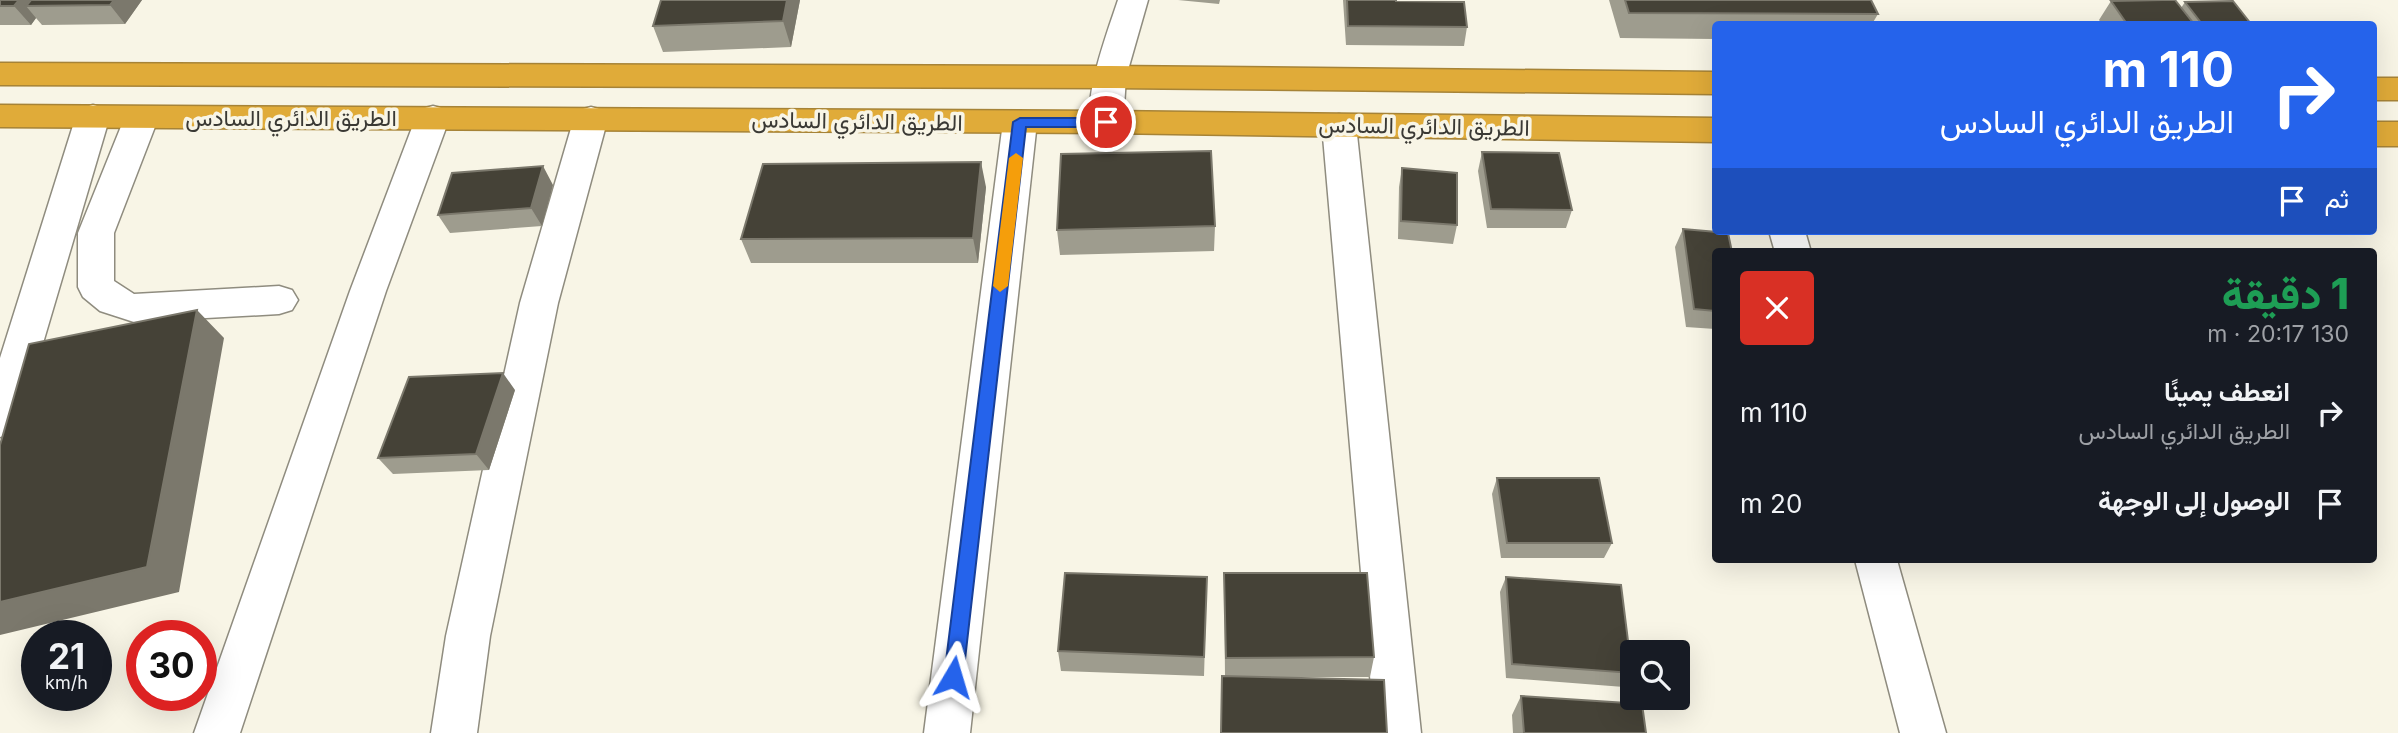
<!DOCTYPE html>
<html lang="ar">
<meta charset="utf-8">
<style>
:root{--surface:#171b24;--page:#242831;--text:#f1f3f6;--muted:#9ea1a6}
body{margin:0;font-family:Inter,Vazirmatn,sans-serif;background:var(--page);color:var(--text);direction:rtl;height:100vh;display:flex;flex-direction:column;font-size:26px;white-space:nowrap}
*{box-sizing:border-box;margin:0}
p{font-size:23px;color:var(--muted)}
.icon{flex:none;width:38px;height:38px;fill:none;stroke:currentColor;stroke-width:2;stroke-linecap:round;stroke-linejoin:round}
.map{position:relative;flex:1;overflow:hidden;direction:ltr}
.drawer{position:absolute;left:1712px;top:248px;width:665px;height:315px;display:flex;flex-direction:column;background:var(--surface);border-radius:7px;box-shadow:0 7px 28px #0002;direction:rtl}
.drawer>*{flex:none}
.guide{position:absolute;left:1712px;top:21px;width:665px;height:214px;border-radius:7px;box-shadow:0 7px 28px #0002;direction:rtl;background:#2563eb;color:#fff;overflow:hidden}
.buttons{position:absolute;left:1620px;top:640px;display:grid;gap:14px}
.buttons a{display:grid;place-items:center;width:70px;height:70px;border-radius:7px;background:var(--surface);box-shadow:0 7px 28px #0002;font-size:35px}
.speed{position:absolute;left:21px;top:620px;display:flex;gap:14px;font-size:35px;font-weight:700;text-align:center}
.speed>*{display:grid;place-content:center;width:91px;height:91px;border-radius:50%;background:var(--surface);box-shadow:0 7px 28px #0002;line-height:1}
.speed small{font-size:18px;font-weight:400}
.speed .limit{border:10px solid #d22;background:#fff;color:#111}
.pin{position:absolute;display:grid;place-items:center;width:60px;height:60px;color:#fff;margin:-30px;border:4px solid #fff;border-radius:50%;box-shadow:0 2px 7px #0007}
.me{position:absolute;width:77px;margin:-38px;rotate:7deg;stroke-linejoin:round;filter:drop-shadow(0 0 5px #0008)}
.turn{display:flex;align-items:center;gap:24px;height:147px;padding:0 28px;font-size:32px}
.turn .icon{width:91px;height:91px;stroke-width:2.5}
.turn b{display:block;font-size:49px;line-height:60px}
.then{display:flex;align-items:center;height:66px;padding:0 28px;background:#0003;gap:14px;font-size:26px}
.round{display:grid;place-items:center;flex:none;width:74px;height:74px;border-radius:7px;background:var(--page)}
.headline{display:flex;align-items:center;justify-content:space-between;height:119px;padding:0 28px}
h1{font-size:42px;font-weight:800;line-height:52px;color:#1e9e55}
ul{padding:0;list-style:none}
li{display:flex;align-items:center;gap:21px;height:91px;padding:0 28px}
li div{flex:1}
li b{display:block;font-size:26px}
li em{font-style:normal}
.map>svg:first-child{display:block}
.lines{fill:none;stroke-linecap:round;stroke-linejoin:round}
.minor-casing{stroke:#8f8c7f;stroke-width:3}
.highway-casing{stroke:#a68337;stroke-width:3}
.minor{fill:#fff;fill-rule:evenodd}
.highway{fill:#e0ab39;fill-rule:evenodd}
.wall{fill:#9e9c8e}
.shaded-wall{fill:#7b786c}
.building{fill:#454237;stroke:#7b786c;stroke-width:2}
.route{fill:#2563eb;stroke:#184099;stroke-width:2}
.slow{fill:#f59e0b}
.labels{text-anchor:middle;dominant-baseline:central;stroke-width:7;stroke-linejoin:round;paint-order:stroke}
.street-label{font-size:23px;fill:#3a3934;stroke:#f8f5e6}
</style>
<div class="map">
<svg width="2398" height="733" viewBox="0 0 2398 733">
<rect width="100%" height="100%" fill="#f8f5e6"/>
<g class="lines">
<defs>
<path id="minor" d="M 1118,0 L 1148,0 L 1126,77 L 1123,122 L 1118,130 L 1106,133 L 1094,130 C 1079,105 1109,28 1118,0 Z
M 93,105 L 105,108 L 110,116 L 20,421 L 14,433 L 0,437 L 0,358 L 76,116 L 81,108 Z
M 433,106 L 445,109 L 450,117 L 386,291 L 240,733 L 194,733 L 350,291 L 416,117 L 421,109 Z
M 591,107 L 603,110 L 608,118 L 558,303 L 490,636 L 477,733 L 431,733 L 446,636 L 520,303 L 574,118 L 579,110 Z
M 141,108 L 153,111 L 158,119 L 114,233 L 114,281 L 134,294 L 279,286 L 292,290 L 298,300 L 292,310 L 279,314 L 134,322 L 100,311 L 83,297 L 78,287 L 78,233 L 124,119 L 129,111 Z
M 1020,111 L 1032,114 L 1037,122 L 970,733 L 924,733 L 1003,122 L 1008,114 Z
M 1339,114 L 1351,117 L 1356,125 L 1421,733 L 1375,733 L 1322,125 L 1327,117 Z
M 1769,231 L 1805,231 L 1811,252 L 1775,252 Z
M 1855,560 L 1897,560 L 1946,733 L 1900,733 Z"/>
<path id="highway" d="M 0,63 L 1110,66 L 1715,72 L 1715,94 L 1110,88 L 0,85 Z
M 2373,78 L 2398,78 L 2398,100 L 2373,100 Z
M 0,105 L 1106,111 L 1715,118 L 1715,142 L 1106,133 L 0,127 Z
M 2373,122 L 2398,122 L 2398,146 L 2373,146 Z"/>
</defs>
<use href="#minor" class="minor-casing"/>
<use href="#highway" class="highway-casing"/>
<use href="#minor" class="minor"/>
<use href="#highway" class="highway"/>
</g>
<path class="wall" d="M 0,0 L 142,0 L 125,24 L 42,25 L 36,18 L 31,25 L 0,25 Z
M 800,0 L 791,47 L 663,52 L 653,26 Z
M 1178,0 L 1220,0 L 1219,4 Z
M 1343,0 L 1396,0 L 1396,1 L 1467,27 L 1464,46 L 1346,45 Z
M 1609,0 L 1871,0 L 1878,14 L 1872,24 L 1715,24 L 1715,39 L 1620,38 Z
M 2111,1 L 2181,8 L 2185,2 L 2251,24 L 2102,24 L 2099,20 Z
M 1482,152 L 1572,210 L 1566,228 L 1487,228 L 1478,171 Z
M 1402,168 L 1457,225 L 1453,244 L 1398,239 L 1399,187 Z
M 553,185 L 542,226 L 450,233 L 438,215 Z
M 986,187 L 978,263 L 751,263 L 741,239 Z
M 1215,226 L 1214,251 L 1060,255 L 1057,230 Z
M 1683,229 L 1715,252 L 1715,329 L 1686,327 L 1675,247 Z
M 515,390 L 489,470 L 393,474 L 378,458 Z
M 1497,478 L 1612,543 L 1604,558 L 1501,558 L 1492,494 Z
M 1224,573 L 1374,657 L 1370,677 L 1268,677 L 1225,676 Z
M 1207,577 L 1204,676 L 1061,671 L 1058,651 Z
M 1506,577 L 1632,673 L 1624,687 L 1506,678 L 1500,592 Z
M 1521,696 L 1646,733 L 1513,733 L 1512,715 Z"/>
<path class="shaded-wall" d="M 19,0 L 50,0 L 26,6 L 36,18 L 31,25 L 14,6 Z
M 114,0 L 142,0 L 125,24 L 110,5 Z
M 787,0 L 800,0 L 791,47 L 783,21 Z
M 981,162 L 986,187 L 978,263 L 973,238 Z
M 543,166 L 553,185 L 542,226 L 531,208 Z
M 197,310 L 224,338 L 179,592 L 0,635 L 0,602 Z
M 503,373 L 515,390 L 489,470 L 476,454 Z"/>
<path class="building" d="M 0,0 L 19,0 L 14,6 L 0,6 Z
M 31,0 L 114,0 L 110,5 L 26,6 Z
M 661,0 L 787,0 L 783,21 L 653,26 Z
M 1347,0 L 1396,0 L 1396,1 L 1464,2 L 1467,27 L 1348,26 Z
M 1625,0 L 1871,0 L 1878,14 L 1629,13 Z
M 2163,0 L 2175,0 L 2194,24 L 2127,24 L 2111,1 Z
M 2233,1 L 2251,24 L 2202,24 L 2185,2 Z
M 1211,151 L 1215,226 L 1057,230 L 1061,154 Z
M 1482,152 L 1559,153 L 1572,210 L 1491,209 Z
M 981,162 L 973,238 L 741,239 L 763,164 Z
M 543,166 L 531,208 L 438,215 L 452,173 Z
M 1402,168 L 1457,173 L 1457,225 L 1401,221 Z
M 1683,229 L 1728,233 L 1732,252 L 1715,252 L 1715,311 L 1694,309 Z
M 197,310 L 147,567 L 0,602 L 0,445 L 29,344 Z
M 503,373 L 476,454 L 378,458 L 409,377 Z
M 1497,478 L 1599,478 L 1612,543 L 1507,543 Z
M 1065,573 L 1207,577 L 1204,657 L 1058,651 Z
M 1224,573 L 1367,573 L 1374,657 L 1226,658 Z
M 1506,577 L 1621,585 L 1632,673 L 1512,664 Z
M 1222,676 L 1384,680 L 1387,733 L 1221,733 Z
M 1521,696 L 1642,704 L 1646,733 L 1524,733 Z"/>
<path class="route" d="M 1020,118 L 1106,118 L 1113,122 L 1106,127 L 1026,127 L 963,677 L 960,684 L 953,686 L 947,684 L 944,677 L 1013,122 Z"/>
<path class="slow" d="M 1016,153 L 1023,158 L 1008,286 L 1000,292 L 993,286 L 1009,158 Z"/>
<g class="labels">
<g class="street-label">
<text x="291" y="118">الطريق الدائري السادس</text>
<text transform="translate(857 121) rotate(1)">الطريق الدائري السادس</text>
<text transform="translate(1424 126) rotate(1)">الطريق الدائري السادس</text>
</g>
</g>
</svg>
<div class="buttons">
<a><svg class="icon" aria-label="search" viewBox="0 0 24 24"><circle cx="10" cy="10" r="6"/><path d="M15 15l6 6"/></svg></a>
</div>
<div class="speed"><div>21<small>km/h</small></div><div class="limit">30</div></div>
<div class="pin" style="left:1106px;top:122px;background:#d93025"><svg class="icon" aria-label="arrive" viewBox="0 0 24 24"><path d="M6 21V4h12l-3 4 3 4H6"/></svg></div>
<svg class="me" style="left:953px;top:677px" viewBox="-20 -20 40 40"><path d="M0-17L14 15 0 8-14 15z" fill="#2563eb" stroke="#fff" stroke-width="4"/></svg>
<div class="guide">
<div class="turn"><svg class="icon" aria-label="right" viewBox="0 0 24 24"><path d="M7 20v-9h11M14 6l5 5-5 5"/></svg><div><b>110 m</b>الطريق الدائري السادس</div></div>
<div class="then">ثم<svg class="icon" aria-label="arrive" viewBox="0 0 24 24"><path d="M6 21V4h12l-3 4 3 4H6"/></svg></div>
</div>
<section class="drawer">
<div class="headline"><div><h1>1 دقيقة</h1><p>130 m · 20:17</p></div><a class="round" style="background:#d93025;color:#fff"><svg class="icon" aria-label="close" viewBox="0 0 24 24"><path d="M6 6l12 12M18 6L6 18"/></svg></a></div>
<ul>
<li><svg class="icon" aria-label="right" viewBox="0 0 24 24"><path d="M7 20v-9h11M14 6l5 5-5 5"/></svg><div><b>انعطف يمينًا</b><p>الطريق الدائري السادس</p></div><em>110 m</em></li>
<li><svg class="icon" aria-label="arrive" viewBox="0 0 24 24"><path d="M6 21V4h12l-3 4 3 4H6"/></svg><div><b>الوصول إلى الوجهة</b></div><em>20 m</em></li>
</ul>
</section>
</div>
